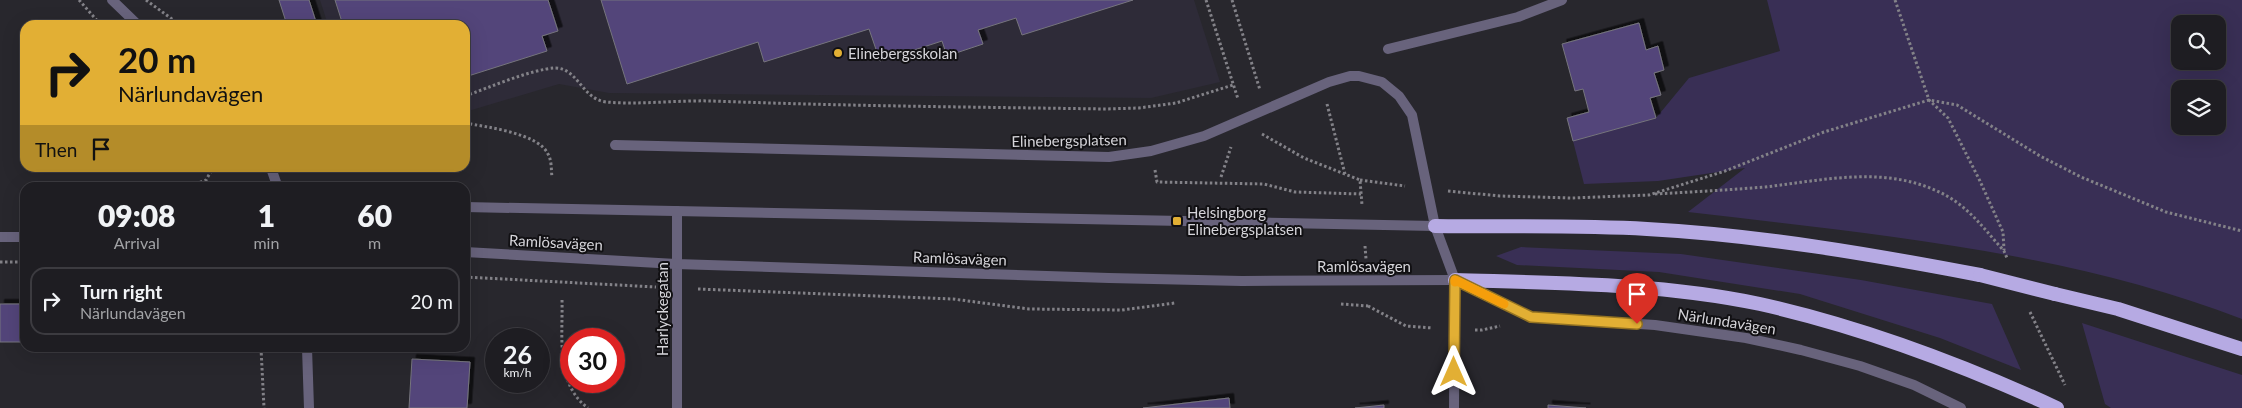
<!DOCTYPE html>
<meta charset="utf-8">
<style>
:root{--surface:#1e1d22;--page:#26262a;--text:#f1f3f6;--muted:#a1a2a5;--line:#3c3b40}
body{margin:0;font-family:Lato,sans-serif;background:var(--page);color:var(--text);height:100vh;display:flex;flex-direction:column;font-size:19px;white-space:nowrap}
*{box-sizing:border-box;margin:0}
p{font-size:16px;color:var(--muted)}
.icon{flex:none;width:28px;height:28px;fill:none;stroke:currentColor;stroke-width:2;stroke-linecap:round;stroke-linejoin:round}
.map{position:relative;flex:1;overflow:hidden}
.panel{position:absolute;left:20px;top:182px;width:450px;height:170px;display:flex;flex-direction:column;background:var(--surface);border-radius:15px;box-shadow:0 5px 20px #0002,0 0 0 1px var(--line)}
.panel>*{flex:none}
.banner{position:absolute;left:20px;top:20px;width:450px;height:152px;border-radius:15px;box-shadow:0 5px 20px #0002,0 0 0 1px var(--line);background:#e2af34;color:#111;overflow:hidden}
.controls{position:absolute;left:2171px;top:15px;display:grid;gap:10px}
.controls a{display:grid;place-items:center;width:55px;height:55px;border-radius:10px;background:var(--surface);box-shadow:0 5px 20px #0002,0 0 0 1px var(--line);font-size:25px}
.speed{position:absolute;left:485px;top:328px;display:flex;gap:10px;font-size:25px;font-weight:700;text-align:center}
.speed>*{display:grid;place-content:center;width:65px;height:65px;border-radius:50%;background:var(--surface);box-shadow:0 5px 20px #0002,0 0 0 1px var(--line);line-height:1}
.speed small{font-size:12px;font-weight:400}
.speed .limit{border:8px solid #d22;background:#fff;color:#111}
.pin{position:absolute;display:grid;place-items:center;width:42px;height:42px;color:#fff;margin:-51px -21px;border-radius:50% 50% 50% 0;rotate:-45deg;box-shadow:0 0 5px #0007}
.pin .icon{rotate:45deg}
.me{position:absolute;width:55px;margin:-28px;rotate:0deg;stroke-linejoin:round;filter:drop-shadow(0 0 4px #0008)}
.turn{display:flex;align-items:center;gap:18px;height:105px;padding:0 15px;font-size:22px}
.turn .icon{width:65px;height:65px;stroke-width:2.5}
.turn b{display:block;font-size:35px;line-height:42px}
.then{display:flex;align-items:center;height:48px;padding:0 15px;background:#0003;gap:10px;font-size:19px}
.eta{display:flex;justify-content:space-evenly;align-items:center;height:85px;text-align:center}
.eta b{font-size:30px;font-weight:800;line-height:35px}
ul{padding:0;list-style:none}
li{display:flex;align-items:center;gap:15px;height:68px;margin:0 10px 8px;padding:0 5px;border:2px solid var(--line);border-radius:15px}
li div{flex:1}
li b{display:block;font-size:19px}
li em{font-style:normal}
.map>svg:first-child{display:block}
.built{fill:#2e2b38}
.green{fill:#392f55;fill-rule:evenodd}
.building{fill:#52447a;stroke:#76757d;filter:url(#shadow)}
.lines{fill:none;stroke-linecap:round;stroke-linejoin:round}
.path{stroke:#838288;stroke-width:3;stroke-dasharray:2.5 2.5;stroke-linecap:butt}
.service{stroke:#68637c;stroke-width:10}
.pedestrian{stroke:#68637c;stroke-width:10}
.minor{stroke:#68637c;stroke-width:10}
.tertiary{stroke:#68637c;stroke-width:10}
.trunk{stroke:#b6aae3;stroke-width:14}
.trunk-bridge{stroke:#b6aae3;stroke-width:14}
.route-casing{stroke:#937222;stroke-width:12}
.route{stroke:#e2af34;stroke-width:9}
.slow{stroke:#f59e0b;stroke-width:9}
.poi-dot{fill:#e2af34;stroke:#111013;stroke-width:2}
.labels{text-anchor:middle;dominant-baseline:central;stroke-width:4;stroke-linejoin:round;paint-order:stroke}
.poi-label{font-size:15px;fill:#d6d5da;stroke:#111013;text-anchor:start}
.street-label{font-size:15px;fill:#d6d5da;stroke:#111013}
</style>
<div class="map">
<svg width="2242" height="408" viewBox="0 0 2242 408">
<defs>
<filter id="shadow"><feDropShadow dx="4.5" dy="-4.5" stdDeviation="0" flood-color="#0009"/></filter>
</defs>
<rect width="100%" height="100%" fill="#28272d"/>
<path class="built" d="M 320,0 L 1194,0 L 1220,82 L 1151,98 L 609,93 L 559,84 L 465,112 L 465,25 L 328,25 Z"/>
<path class="green" d="M 1767,0 L 2242,0 L 2242,319 C 2066,251 1874,234 1688,212 L 1745,168 L 1658,181 L 1584,184 L 1573,141 L 1656,118 L 1689,78 L 1780,51 ZM 2180,24 L 2218,24 L 2218,61 L 2180,61 ZM 2180,89 L 2218,89 L 2218,126 L 2180,126 Z
M 1521,247 L 1681,254 L 1861,280 L 1992,304 L 2021,370 L 1940,338 L 1800,294 L 1659,272 L 1517,265 L 1496,256 Z
M 2082,323 L 2242,375 L 2242,408 L 2111,408 L 2105,404 Z"/>
<path class="building" d="M 279,0 L 309,0 L 317,25 L 287,25 Z
M 335,0 L 548,0 L 558,31 L 542,36 L 547,51 L 465,77 L 465,25 L 335,25 L 342,22 Z
M 601,0 L 1133,0 L 1022,35 L 1016,18 L 978,30 L 983,44 L 947,56 L 942,41 L 880,61 L 869,29 L 764,62 L 758,42 L 627,84 Z
M 1639,23 L 1646,50 L 1658,46 L 1664,70 L 1654,73 L 1661,95 L 1650,98 L 1656,118 L 1573,141 L 1567,118 L 1589,112 L 1583,89 L 1575,91 L 1562,44 Z
M 0,304 L 25,304 L 25,342 L 0,342 Z
M 412,359 L 470,362 L 467,408 L 409,408 Z
M 1229,398 L 1230,408 L 1143,408 Z
M 1384,405 L 1384,408 L 1355,408 Z
M 1548,405 L 1586,408 L 1548,408 Z"/>
<g class="lines">
<path class="path" d="M 79,0 L 101,25
M 146,0 L 180,25
M 1206,0 L 1238,99
M 1232,0 L 1260,90
M 1895,0 L 1929,100 L 1948,118 L 1980,181 L 2003,232 L 2004,250
M 465,96 C 488,88 532,69 555,68 C 578,68 582,99 606,102 C 639,105 678,100 712,101 C 842,106 973,107 1104,109 L 1139,108 L 1176,103 L 1233,85
M 1327,104 L 1345,174
M 465,123 C 486,127 538,133 548,154 C 552,161 551,170 552,177
M 1262,134 L 1304,158 L 1360,180 L 1362,205
M 1155,170 L 1157,182 L 1264,184 L 1295,192 L 1361,194
M 1221,177 L 1231,147
M 206,180 L 207,188
M 1360,180 L 1405,186
M 186,188 L 206,180 L 213,168 L 218,168
M 1448,191 L 1500,196 L 1572,198 L 1649,195 L 1725,171 L 1824,132 L 1929,100 L 1957,105 L 2040,156 L 2081,177 L 2166,212 L 2242,231
M 1655,194 C 1691,192 1728,190 1765,187 C 1826,180 1889,164 1947,196 C 1970,209 1986,231 2004,251 L 2007,258
M 1365,246 L 1366,259
M 0,262 L 25,262
M 465,277 L 656,287
M 698,289 L 953,299 L 1029,309 L 1122,310 L 1175,303
M 562,300 C 563,336 555,384 588,408
M 1341,304 L 1368,306
M 1368,306 L 1406,326 L 1433,328
M 2030,312 L 2065,385
M 1475,330 L 1482,330 L 1500,326
M 261,348 L 264,408"/>
<path class="service" d="M 1458,282 L 1531,317 L 1655,325 L 1746,338 L 1801,350 L 1860,366 L 1914,385 L 1961,408"/>
<path class="pedestrian" d="M 1388,49 L 1518,17 L 1562,0"/>
<path class="minor" d="M 615,145 L 1109,157 L 1151,151 L 1204,136 L 1329,82 L 1350,76 L 1359,76 L 1382,82 L 1399,96 L 1412,115 L 1435,226 L 1455,280 L 1454,408
M 307,348 L 309,408
M 677,408 L 677,211"/>
<path class="tertiary" d="M 112,0 L 138,25
M 271,168 L 278,188
M 465,207 L 1435,226
M 0,237 L 25,237
M 465,252 L 676,264 L 1109,278 L 1242,281 L 1455,280"/>
<path class="trunk" d="M 1435,226 C 1505,227 1576,225 1647,229 C 1759,235 1870,254 1980,275
M 1455,280 C 1557,283 1660,283 1760,304 C 1863,327 1961,364 2057,408
M 2055,294 L 2118,309 L 2242,349"/>
<path class="trunk-bridge" d="M 1980,275 L 2055,294"/>
</g>
<g class="lines">
<defs>
<path id="route" d="M 1454,372 L 1455,280 L 1531,317 L 1637,324"/>
</defs>
<use href="#route" class="route-casing"/>
<use href="#route" class="route"/>
<path class="slow" d="M 1455,282 L 1455,280 L 1504,304"/>
</g>
<g class="poi-dot">
<circle cx="838" cy="53" r="5"/>
<rect x="1172" y="216" width="10" height="10" rx="2.5"/>
</g>
<g class="labels">
<g class="poi-label">
<text x="848" y="53">Elinebergsskolan</text>
<text x="1187" y="212">Helsingborg<tspan x="1187" dy="17">Elinebergsplatsen</tspan></text>
</g>
<g class="street-label">
<text transform="translate(1069 140) rotate(-1)">Elinebergsplatsen</text>
<text transform="translate(556 242) rotate(3)">Ramlösavägen</text>
<text transform="translate(960 258) rotate(2)">Ramlösavägen</text>
<text x="1364" y="266">Ramlösavägen</text>
<text transform="translate(662 309) rotate(-90)">Harlyckegatan</text>
<text transform="translate(1727 321) rotate(9)">Närlundavägen</text>
</g>
</g>
</svg>
<div class="controls">
<a><svg class="icon" aria-label="search" viewBox="0 0 24 24"><circle cx="10" cy="10" r="6"/><path d="M15 15l6 6"/></svg></a>
<a><svg class="icon" aria-label="layers" viewBox="0 0 24 24"><path d="M12 4l9 5-9 5-9-5zM3 14l9 5 9-5"/></svg></a>
</div>
<div class="speed"><div>26<small>km/h</small></div><div class="limit">30</div></div>
<div class="pin" style="left:1637px;top:324px;background:#d93025"><svg class="icon" aria-label="arrive" viewBox="0 0 24 24"><path d="M6 21V4h12l-3 4 3 4H6"/></svg></div>
<svg class="me" style="left:1454px;top:372px" viewBox="-20 -20 40 40"><path d="M0-17L14 15 0 8-14 15z" fill="#e2af34" stroke="#fff" stroke-width="4"/></svg>
<div class="banner">
<div class="turn"><svg class="icon" aria-label="right" viewBox="0 0 24 24"><path d="M7 20v-9h11M14 6l5 5-5 5"/></svg><div><b>20 m</b>Närlundavägen</div></div>
<div class="then">Then<svg class="icon" aria-label="arrive" viewBox="0 0 24 24"><path d="M6 21V4h12l-3 4 3 4H6"/></svg></div>
</div>
<section class="panel">
<div class="eta">
<div><b>09:08</b><p>Arrival</p></div>
<div><b>1</b><p>min</p></div>
<div><b>60</b><p>m</p></div>
</div>
<ul>
<li><svg class="icon" aria-label="right" viewBox="0 0 24 24"><path d="M7 20v-9h11M14 6l5 5-5 5"/></svg><div><b>Turn right</b><p>Närlundavägen</p></div><em>20 m</em></li>
</ul>
</section>
</div>
